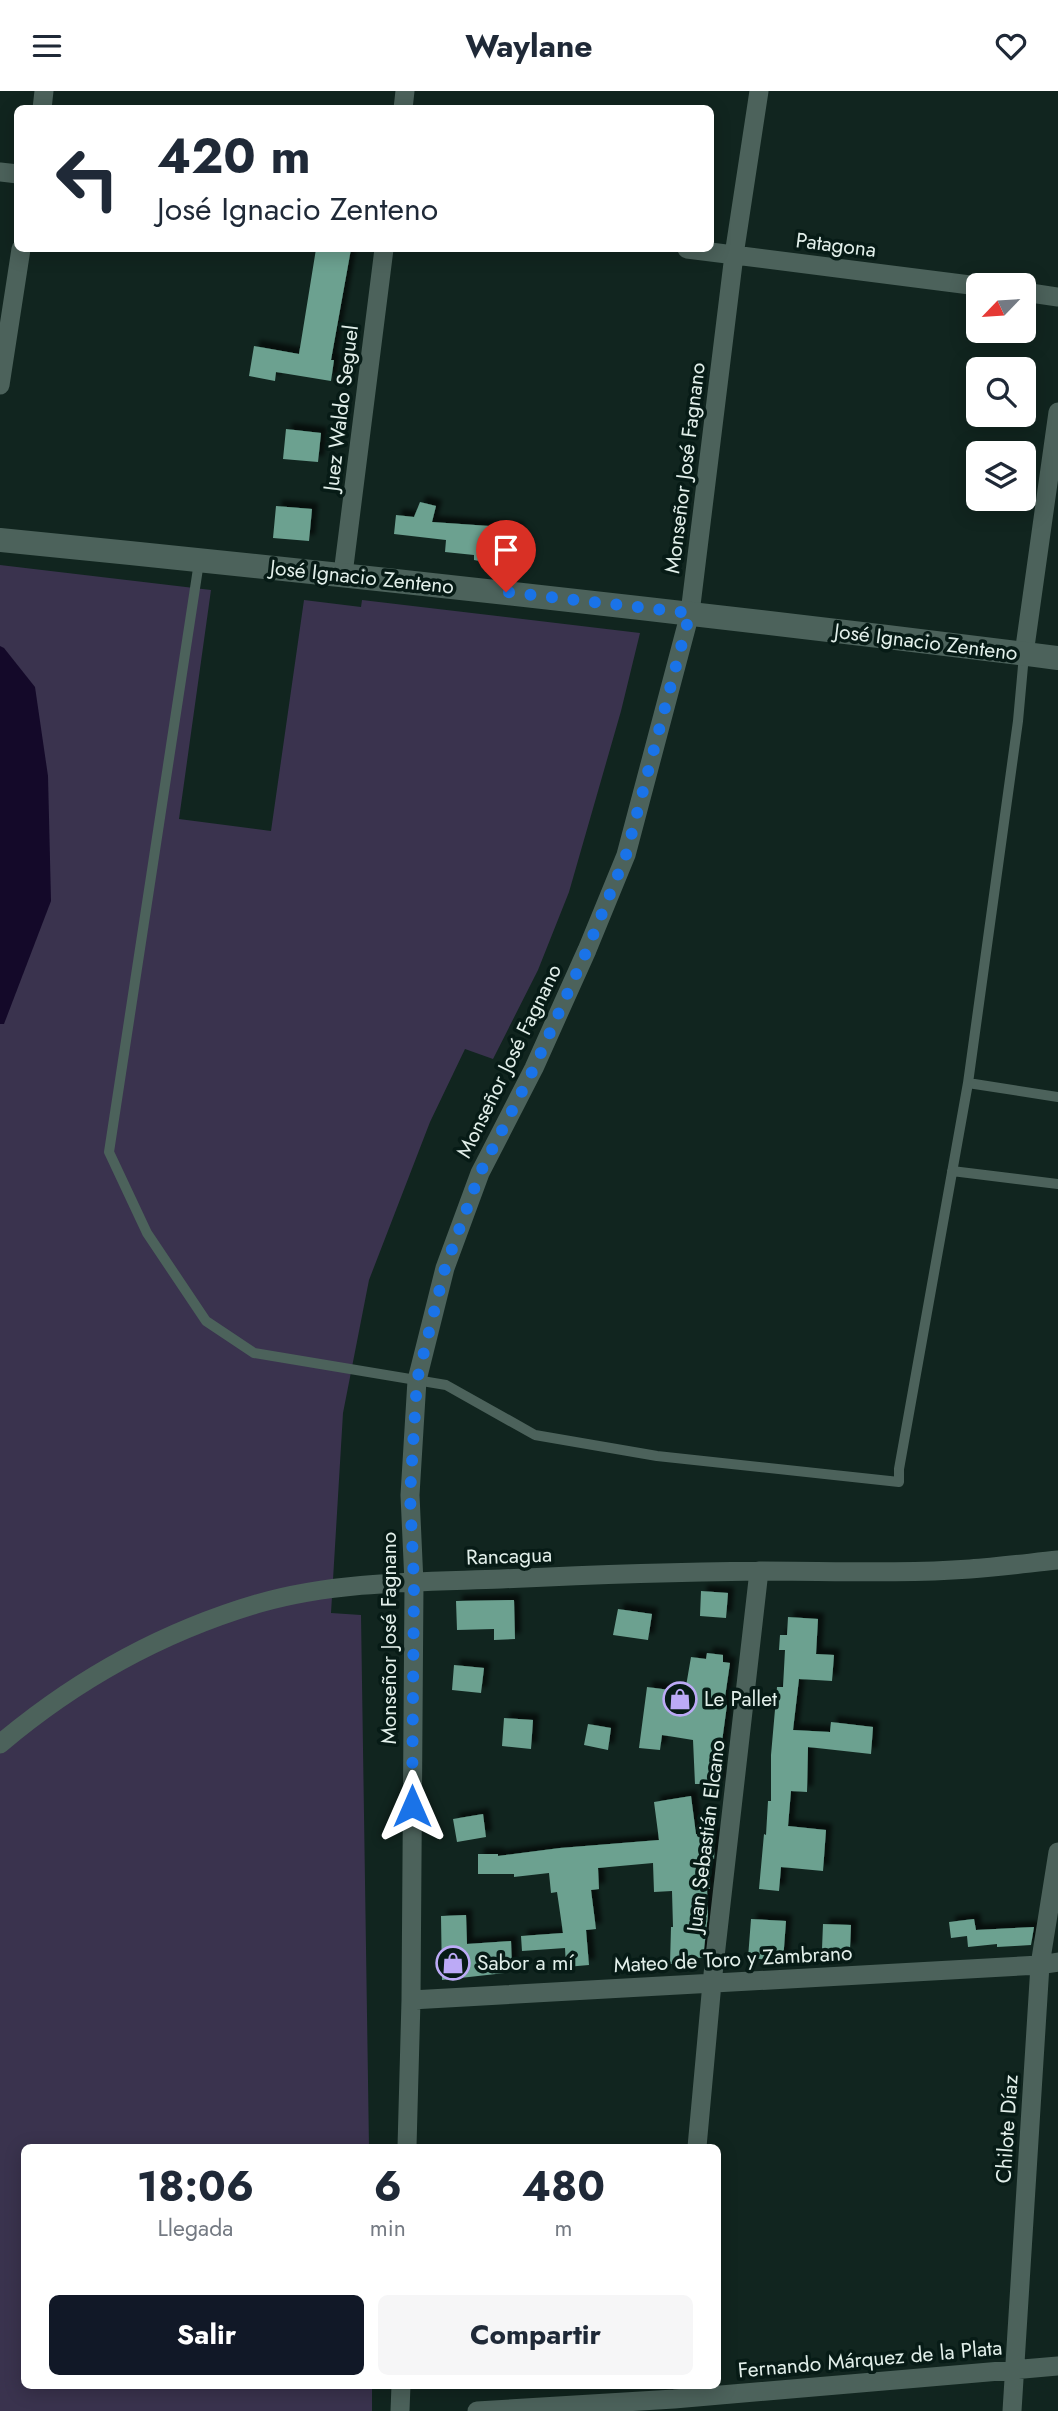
<!DOCTYPE html>
<html lang="es">
<meta charset="utf-8">
<style>
:root{--surface:#fff;--page:#f6f6f7;--text:#1f2937;--muted:#747a83;--accent:#111827}
body{margin:0;font-family:Jost,sans-serif;background:var(--page);color:var(--text);height:100vh;display:flex;flex-direction:column;font-size:26px;white-space:nowrap}
*{box-sizing:border-box;margin:0}
p{font-size:23px;color:var(--muted)}
.icon{flex:none;width:38px;height:38px;fill:none;stroke:currentColor;stroke-width:2;stroke-linecap:round;stroke-linejoin:round}
.map{position:relative;flex:1;overflow:hidden}
.side{position:absolute;left:21px;top:2053px;width:700px;height:245px;display:flex;flex-direction:column;background:var(--surface);border-radius:10px;box-shadow:0 4px 18px #0003}
.side>*{flex:none}
.banner{position:absolute;left:14px;top:14px;width:700px;height:147px;border-radius:10px;box-shadow:0 4px 18px #0003;background:#fff;color:var(--text);overflow:hidden}
.needle{width:46px;rotate:245deg}
.tools{position:absolute;left:966px;top:182px;display:grid;gap:14px}
.tools a{display:grid;place-items:center;width:70px;height:70px;border-radius:10px;background:var(--surface);box-shadow:0 4px 18px #0003;font-size:35px}
.pin{position:absolute;display:grid;place-items:center;width:60px;height:60px;color:#fff;margin:-72px -30px;border-radius:50% 50% 50% 0;rotate:-45deg;box-shadow:0 0 7px #0007}
.pin .icon{rotate:45deg}
.me{position:absolute;width:77px;margin:-38px;rotate:0deg;stroke-linejoin:round;filter:drop-shadow(0 0 5px #0008)}
.turn{display:flex;align-items:center;gap:24px;height:147px;padding:0 28px;font-size:32px}
.turn .icon{width:91px;height:91px;stroke-width:2.5}
.turn b{display:block;font-size:49px;line-height:60px}
.eta{display:flex;justify-content:space-evenly;align-items:center;height:119px;text-align:center}
.eta b{font-size:42px;font-weight:700;line-height:49px}
.cta{display:flex;gap:14px;margin-top:auto;padding:14px 28px}
.cta a{flex:1;height:80px;border-radius:10px;background:var(--accent);color:#fff;font-size:28px;font-weight:700;line-height:80px;text-align:center}
.cta a+a{background:var(--page);color:var(--text)}
header{display:flex;justify-content:space-between;align-items:center;height:91px;padding:0 28px;background:var(--surface);font-size:32px;font-weight:700}
.map>svg:first-child{display:block}
.green{fill:#3a334e}
.water{fill:#140929}
.building{fill:#6ca190;filter:url(#shadow)}
.lines{fill:none;stroke-linecap:round;stroke-linejoin:round}
.service{stroke:#4c625b;stroke-width:10}
.minor{stroke:#4c625b;stroke-width:19}
.tertiary{stroke:#4c625b;stroke-width:24}
.route{stroke:#1a73e8;stroke-width:12;stroke-dasharray:0 21.6}
.labels{text-anchor:middle;dominant-baseline:central;stroke-width:7;stroke-linejoin:round;paint-order:stroke}
.street-label{font-size:21px;fill:#e2efea;stroke:#071b16}
.poi-label{font-size:21px;fill:#e2efea;stroke:#071b16;text-anchor:start}
</style>
<header><svg class="icon" aria-label="menu" viewBox="0 0 24 24"><path d="M4 6h16M4 12h16M4 18h16"/></svg>Waylane<svg class="icon" aria-label="heart" viewBox="0 0 24 24"><path d="M12 20l-8-8c-3-5 5-10 8-4 3-6 11-1 8 4z"/></svg></header>
<div class="map">
<svg width="1058" height="2320" viewBox="0 0 1058 2320">
<defs>
<filter id="shadow"><feDropShadow dx="6" dy="-6" stdDeviation="2" flood-color="#0009"/></filter>
</defs>
<rect width="100%" height="100%" fill="#11251f"/>
<path class="green" d="M 0,474 L 211,499 L 179,728 L 271,740 L 304,509 L 361,516 L 362,509 L 640,542 L 621,620 L 569,801 L 538,879 L 493,968 L 465,958 L 430,1031 L 369,1189 L 343,1322 L 331,1522 L 361,1524 L 369,2056 L 24,2056 L 24,2294 L 372,2294 L 372,2320 L 0,2320 Z"/>
<path class="water" d="M 0,555 L 4,557 L 35,596 L 48,685 L 51,810 L 4,933 L 0,933 Z"/>
<path class="building" d="M 316,158 L 351,158 L 331,269 L 334,269 L 331,290 L 276,281 L 275,290 L 249,285 L 254,255 L 299,263 Z
M 286,338 L 321,342 L 318,371 L 283,368 Z
M 420,411 L 436,415 L 432,431 L 518,437 L 516,464 L 510,464 L 509,474 L 495,473 L 474,469 L 474,464 L 445,461 L 446,449 L 394,443 L 396,424 L 414,426 Z
M 276,415 L 312,418 L 309,450 L 273,447 Z
M 701,1500 L 728,1502 L 726,1527 L 700,1525 Z
M 514,1509 L 515,1548 L 494,1549 L 494,1538 L 457,1539 L 456,1510 Z
M 618,1518 L 652,1523 L 648,1549 L 613,1544 Z
M 788,1526 L 818,1528 L 816,1563 L 834,1564 L 832,1590 L 799,1588 L 793,1639 L 830,1641 L 831,1631 L 873,1636 L 871,1663 L 808,1656 L 807,1701 L 791,1700 L 788,1735 L 826,1739 L 823,1780 L 781,1776 L 779,1800 L 759,1798 L 764,1743 L 766,1744 L 768,1710 L 771,1710 L 771,1664 L 777,1596 L 783,1596 L 785,1559 L 779,1559 L 780,1544 L 787,1544 Z
M 707,1562 L 723,1564 L 723,1571 L 730,1572 L 724,1613 L 727,1614 L 721,1658 L 718,1658 L 719,1693 L 695,1693 L 693,1649 L 662,1644 L 660,1659 L 639,1657 L 647,1596 L 685,1601 L 691,1566 L 706,1568 Z
M 454,1574 L 484,1577 L 481,1602 L 452,1599 Z
M 504,1627 L 533,1629 L 531,1658 L 502,1655 Z
M 588,1633 L 611,1637 L 608,1659 L 584,1654 Z
M 691,1705 L 696,1743 L 715,1743 L 714,1768 L 710,1768 L 710,1798 L 707,1798 L 708,1823 L 703,1867 L 685,1866 L 685,1873 L 670,1873 L 671,1836 L 673,1836 L 672,1800 L 654,1801 L 653,1772 L 598,1777 L 599,1798 L 591,1799 L 596,1838 L 586,1839 L 589,1874 L 566,1876 L 565,1857 L 522,1860 L 521,1845 L 563,1842 L 557,1801 L 551,1802 L 549,1782 L 514,1786 L 514,1783 L 478,1783 L 478,1763 L 498,1763 L 498,1765 L 560,1757 L 659,1749 L 654,1711 Z
M 483,1723 L 486,1746 L 457,1751 L 453,1728 Z
M 466,1824 L 467,1853 L 511,1850 L 512,1877 L 505,1877 L 505,1882 L 442,1889 L 441,1825 Z
M 751,1828 L 786,1830 L 783,1870 L 748,1867 Z
M 974,1828 L 976,1839 L 1034,1836 L 1031,1854 L 997,1856 L 997,1853 L 968,1856 L 967,1845 L 951,1847 L 949,1831 Z
M 823,1833 L 851,1834 L 850,1859 L 822,1858 Z"/>
<g class="lines">
<path class="service" d="M 199,471 L 109,1061 L 147,1142 L 206,1230 L 254,1262 L 446,1294 L 535,1344 L 657,1365 L 899,1391 L 899,1378 L 968,992 L 1018,630 L 1024,564
M 968,992 L 1058,1006
M 952,1080 L 1058,1093"/>
<path class="minor" d="M 42,18 L 44,0
M 403,18 L 405,0
M 0,81 L 18,83
M 687,158 L 978,195
M 1024,201 L 1058,206
M 0,294 L 21,158
M 343,483 L 384,158
M 1024,563 L 1058,321
M 0,1653 C 77,1588 164,1540 260,1512 C 337,1490 422,1491 501,1488 C 587,1484 674,1481 760,1480 C 830,1480 901,1483 970,1478 C 999,1476 1029,1472 1058,1469
M 411,1909 L 1040,1874 L 1058,1871
M 407,2056 L 411,1909 L 414,1492 L 410,1404 L 417,1289 L 445,1177 L 480,1082 L 534,977 L 587,859 L 626,764 L 690,522 L 734,164 L 759,0
M 697,2056 L 712,1892 L 759,1480
M 400,2320 L 401,2294
M 477,2320 L 674,2308 L 1058,2275
M 1012,2320 L 1040,1874 L 1058,1761"/>
<path class="tertiary" d="M 0,449 C 353,484 706,523 1058,567"/>
</g>
<g class="lines">
<path class="route" d="M 412,1715 L 414,1492 L 410,1404 L 417,1289 L 445,1177 L 480,1082 L 534,977 L 587,859 L 626,764 L 690,522 L 506,501"/>
</g>
<defs>
<symbol id="shop-ring" viewBox="-11 -11 22 22"><circle r="9.5" fill="#071b16" stroke="#bcaaf6" stroke-width="1.5"/><path d="M-5-2.5h2.3a2.7 3.5 0 0 1 5.4 0H5L5.5 6h-11ZM-1.5-2.5h3a1.5 2.3 0 0 0-3 0Z" fill="#bcaaf6"/></symbol>
</defs>
<g fill-rule="evenodd">
<use href="#shop-ring" x="661" y="1589" width="38" height="38"/>
<use href="#shop-ring" x="434" y="1853" width="38" height="38"/>
</g>
<g class="labels">
<g class="street-label">
<text transform="translate(836 154) rotate(7)">Patagona</text>
<text transform="translate(341 317) rotate(-83)">Juez Waldo Seguel</text>
<text transform="translate(685 377) rotate(-83)">Monseñor José Fagnano</text>
<text transform="translate(362 486) rotate(6)">José Ignacio Zenteno</text>
<text transform="translate(926 551) rotate(7)">José Ignacio Zenteno</text>
<text transform="translate(509 970) rotate(-64)">Monseñor José Fagnano</text>
<text transform="translate(509 1465) rotate(-2)">Rancagua</text>
<text transform="translate(389 1547) rotate(-90)">Monseñor José Fagnano</text>
<text transform="translate(706 1745) rotate(-83)">Juan Sebastián Elcano</text>
<text transform="translate(733 1868) rotate(-3)">Mateo de Toro y Zambrano</text>
<text transform="translate(1007 2038) rotate(-86)">Chilote Díaz</text>
<text transform="translate(870 2268) rotate(-5)">Fernando Márquez de la Plata</text>
</g>
<g class="poi-label">
<text x="704" y="1608">Le Pallet</text>
<text x="477" y="1872">Sabor a mí</text>
</g>
</g>
</svg>
<div class="tools">
<a><svg class="needle" viewBox="-14 -14 28 28"><path d="M0-13l5 13h-10z" fill="#e53935"/><path d="M0 13l5-13h-10z" fill="#747a83"/></svg></a>
<a><svg class="icon" aria-label="search" viewBox="0 0 24 24"><circle cx="10" cy="10" r="6"/><path d="M15 15l6 6"/></svg></a>
<a><svg class="icon" aria-label="layers" viewBox="0 0 24 24"><path d="M12 4l9 5-9 5-9-5zM3 14l9 5 9-5"/></svg></a>
</div>
<div class="pin" style="left:506px;top:501px;background:#d93025"><svg class="icon" aria-label="arrive" viewBox="0 0 24 24"><path d="M6 21V4h12l-3 4 3 4H6"/></svg></div>
<svg class="me" style="left:412px;top:1715px" viewBox="-20 -20 40 40"><path d="M0-17L14 15 0 8-14 15z" fill="#1a73e8" stroke="#fff" stroke-width="4"/></svg>
<div class="banner">
<div class="turn"><svg class="icon" aria-label="left" viewBox="0 0 24 24"><path d="M17 20v-9H6M10 6l-5 5 5 5"/></svg><div><b>420 m</b>José Ignacio Zenteno</div></div>
</div>
<section class="side">
<div class="eta">
<div><b>18:06</b><p>Llegada</p></div>
<div><b>6</b><p>min</p></div>
<div><b>480</b><p>m</p></div>
</div>
<div class="cta"><a>Salir</a><a>Compartir</a></div>
</section>
</div>
